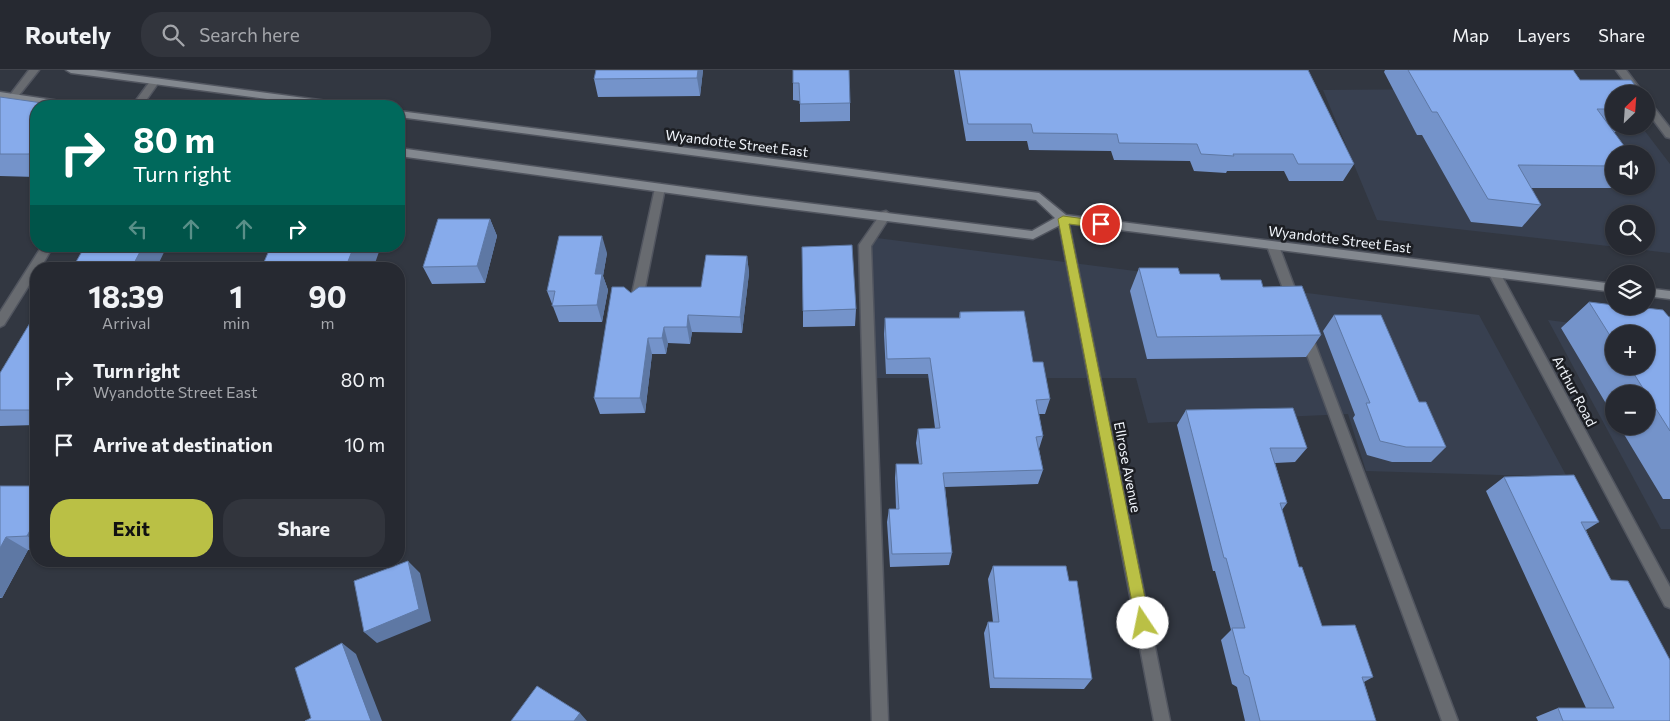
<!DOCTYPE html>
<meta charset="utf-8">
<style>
:root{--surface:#262931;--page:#32353d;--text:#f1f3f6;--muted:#a4a6ab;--line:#42454d;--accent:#bac045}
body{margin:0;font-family:Commissioner,sans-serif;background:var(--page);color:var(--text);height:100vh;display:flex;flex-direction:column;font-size:19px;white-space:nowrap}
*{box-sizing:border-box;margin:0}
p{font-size:16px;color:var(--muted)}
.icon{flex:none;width:28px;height:28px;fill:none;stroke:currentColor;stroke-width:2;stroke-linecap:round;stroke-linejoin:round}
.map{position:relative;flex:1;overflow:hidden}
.side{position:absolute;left:30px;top:192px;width:375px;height:305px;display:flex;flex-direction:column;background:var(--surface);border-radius:20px;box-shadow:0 1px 4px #0004,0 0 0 1px var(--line)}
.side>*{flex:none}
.banner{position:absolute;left:30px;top:30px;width:375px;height:152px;border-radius:20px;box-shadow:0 1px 4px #0004,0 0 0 1px var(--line);background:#00695c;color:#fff;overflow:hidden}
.needle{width:32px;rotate:25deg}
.tools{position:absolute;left:1605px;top:15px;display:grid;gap:10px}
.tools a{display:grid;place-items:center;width:50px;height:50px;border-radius:50%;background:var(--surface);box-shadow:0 1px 4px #0004,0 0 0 1px var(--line);font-size:25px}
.pin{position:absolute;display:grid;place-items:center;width:42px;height:42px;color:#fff;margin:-21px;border:2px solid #fff;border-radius:50%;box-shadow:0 1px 5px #0007}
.me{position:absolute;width:55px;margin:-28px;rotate:349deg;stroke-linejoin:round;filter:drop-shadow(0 0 4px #0008)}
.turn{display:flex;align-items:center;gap:18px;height:105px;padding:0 20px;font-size:22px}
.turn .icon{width:65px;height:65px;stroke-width:2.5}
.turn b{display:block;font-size:35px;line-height:42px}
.lanes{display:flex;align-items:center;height:48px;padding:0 20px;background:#0003;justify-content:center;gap:25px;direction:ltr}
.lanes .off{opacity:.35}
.eta{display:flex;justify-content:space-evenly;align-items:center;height:85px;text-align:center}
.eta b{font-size:30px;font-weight:700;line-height:35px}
.action{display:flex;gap:10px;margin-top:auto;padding:10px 20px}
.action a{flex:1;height:58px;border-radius:20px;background:var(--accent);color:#111;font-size:20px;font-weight:700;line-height:58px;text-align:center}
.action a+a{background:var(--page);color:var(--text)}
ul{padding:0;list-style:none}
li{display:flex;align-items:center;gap:15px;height:65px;padding:0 20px}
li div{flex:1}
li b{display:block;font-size:19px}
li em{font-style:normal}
header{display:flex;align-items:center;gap:30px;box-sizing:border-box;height:70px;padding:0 25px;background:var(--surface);border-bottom:1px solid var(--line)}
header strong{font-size:24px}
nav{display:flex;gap:28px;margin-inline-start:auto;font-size:18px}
.search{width:350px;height:45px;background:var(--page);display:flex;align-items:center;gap:12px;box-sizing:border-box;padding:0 18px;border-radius:20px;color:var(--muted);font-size:19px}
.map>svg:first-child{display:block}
.built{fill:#384050;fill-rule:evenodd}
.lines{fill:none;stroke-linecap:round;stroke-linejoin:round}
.service-casing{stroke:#51555f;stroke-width:3}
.minor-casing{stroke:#51555f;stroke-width:3}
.tertiary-casing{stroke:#51555f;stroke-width:3}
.secondary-casing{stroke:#51555f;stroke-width:3}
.service{fill:#686b70;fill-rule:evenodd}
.minor{fill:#686b70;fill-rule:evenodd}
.tertiary{fill:#686b70;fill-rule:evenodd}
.secondary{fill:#83888f;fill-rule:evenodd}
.wall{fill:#7493ca;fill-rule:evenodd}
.shaded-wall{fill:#5e78a4}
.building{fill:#87abeb;stroke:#5e78a4}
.route{fill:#bac045;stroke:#797d2d}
.labels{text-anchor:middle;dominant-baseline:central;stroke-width:5;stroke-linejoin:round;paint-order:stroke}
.street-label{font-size:14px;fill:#f1f5fb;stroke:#1c1e23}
</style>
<header>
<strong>Routely</strong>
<div class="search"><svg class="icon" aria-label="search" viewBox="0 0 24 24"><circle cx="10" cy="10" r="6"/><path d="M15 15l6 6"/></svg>Search here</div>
<nav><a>Map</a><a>Layers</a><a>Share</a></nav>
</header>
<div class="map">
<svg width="1670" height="651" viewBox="0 0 1670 651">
<rect width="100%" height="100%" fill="#323741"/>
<path class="built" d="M 1611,18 L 1614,24 L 1614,56 L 1641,56 L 1670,94 L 1670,183 L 1377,150 L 1323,20 ZM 1614,84 L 1646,84 L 1646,116 L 1614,116 ZM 1614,144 L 1646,144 L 1646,176 L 1614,176 Z
M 869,167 L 1479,245 L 1567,407 L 1366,401 L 1348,344 L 1148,353 L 1136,308 L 874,308 Z
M 1548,250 L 1670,266 L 1670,459 L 1661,459 ZM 1614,264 L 1646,264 L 1646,296 L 1614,296 ZM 1614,324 L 1646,324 L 1646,356 L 1614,356 Z"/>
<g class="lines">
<defs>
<path id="service" d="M 660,114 L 665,118 L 642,233 L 636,238 L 630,233 L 655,118 Z
M 886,141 L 891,145 L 871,176 L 888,651 L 872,651 L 859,175 L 882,142 Z
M 1273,172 L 1279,176 L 1300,232 L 1298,235 L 1290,235 L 1288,232 L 1267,176 Z
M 1305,258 L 1311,263 L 1458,651 L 1442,651 L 1299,263 Z"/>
<path id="minor" d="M 29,0 L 39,0 L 16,29 L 10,29 L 10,25 Z
M 154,9 L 159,12 L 142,36 L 132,36 L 151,10 Z
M 1063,145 L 1068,149 L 1170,651 L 1154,651 L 1058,149 Z
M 42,176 L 53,176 L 40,199 L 36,199 L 36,204 L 4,255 L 0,257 L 0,242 Z
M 1495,200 L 1499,201 L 1670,517 L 1670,538 L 1665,536 L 1489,204 Z"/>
<path id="tertiary" d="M 1616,0 L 1626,0 L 1644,24 L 1634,24 Z
M 1646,30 L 1649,31 L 1670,58 L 1670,68 L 1666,67 L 1646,40 Z"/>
<path id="secondary" d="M 66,0 L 94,0 L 342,33 L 347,36 L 320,36 L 71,3 Z
M 0,22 L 73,33 L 78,36 L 53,36 L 0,28 Z
M 399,41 L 1039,123 L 1066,145 L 1614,214 L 1614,222 L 1064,153 L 1033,169 L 750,134 L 399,86 L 399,78 L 750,126 L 1032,161 L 1055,148 L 1036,130 L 399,47 Z
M 1646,218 L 1670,221 L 1670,229 L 1646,226 Z"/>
</defs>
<use href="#service" class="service-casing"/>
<use href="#minor" class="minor-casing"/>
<use href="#tertiary" class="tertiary-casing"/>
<use href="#secondary" class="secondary-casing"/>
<use href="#service" class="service"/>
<use href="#minor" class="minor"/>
<use href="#tertiary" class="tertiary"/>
<use href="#secondary" class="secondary"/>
</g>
<path class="wall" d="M 703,0 L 700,26 L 598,27 L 594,9 Z
M 793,0 L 850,33 L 850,51 L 800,52 L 800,31 L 793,30 Z
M 954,0 L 1308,0 L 1354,94 L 1343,111 L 1289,111 L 1284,101 L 1227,101 L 1226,103 L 1194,101 L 1190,91 L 1114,90 L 1111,81 L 1029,80 L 1027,71 L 966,71 Z
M 1385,0 L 1573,0 L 1580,10 L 1614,24 L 1614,56 L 1640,56 L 1634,62 L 1614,62 L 1614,116 L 1619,116 L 1617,118 L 1531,118 L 1541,135 L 1522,157 L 1471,152 L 1422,65 L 1417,65 L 1384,2 Z
M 0,27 L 36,36 L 36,107 L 0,106 Z
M 1646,29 L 1655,40 L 1646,49 Z
M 490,149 L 497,166 L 485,213 L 432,214 L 423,197 Z
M 607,183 L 603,206 L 608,220 L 602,252 L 559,252 L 547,221 Z
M 747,186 L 749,203 L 742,263 L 692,262 L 690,274 L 668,273 L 666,284 L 652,284 L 645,343 L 600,344 L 594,328 L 631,223 L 701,217 Z
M 1139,198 L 1263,217 L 1321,265 L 1306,287 L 1147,289 L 1130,221 Z
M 1589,232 L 1670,247 L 1670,429 L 1663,429 L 1619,356 L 1646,356 L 1646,324 L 1614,324 L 1614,347 L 1561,258 ZM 1614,264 L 1646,296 L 1614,296 Z
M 856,239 L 855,256 L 803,257 L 803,241 Z
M 960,242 L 1033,292 L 1050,329 L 1045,344 L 1039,344 L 1043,366 L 1039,379 L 1043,400 L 1038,414 L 945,417 L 952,483 L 949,495 L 890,497 L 887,452 L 889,439 L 896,439 L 895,408 L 896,394 L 919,394 L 916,373 L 918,359 L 935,358 L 928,304 L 886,304 L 884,264 L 885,248 L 959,248 Z
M 36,243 L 36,355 L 0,356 L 0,303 Z
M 1334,245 L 1419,332 L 1446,377 L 1431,392 L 1392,392 L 1367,385 L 1353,348 L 1355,345 L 1323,261 Z
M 1186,340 L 1307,378 L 1295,392 L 1275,393 L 1287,433 L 1282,440 L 1299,497 L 1322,556 L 1373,607 L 1364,612 L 1376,651 L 1245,651 L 1237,617 L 1232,614 L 1221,570 L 1231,560 L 1215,501 L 1213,501 L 1177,355 Z
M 1504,407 L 1599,452 L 1586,460 L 1670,651 L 1538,651 L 1536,647 L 1558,638 L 1586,638 L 1486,421 Z
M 0,416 L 36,416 L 36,480 L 28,480 L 2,528 L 0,528 Z
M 993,496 L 1069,511 L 1092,609 L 1084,619 L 990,618 L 984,563 L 988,552 L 993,552 L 988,509 Z"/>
<path class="shaded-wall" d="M 698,0 L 703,0 L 700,26 L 697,8 Z
M 36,74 L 36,92 L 29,84 Z
M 490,149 L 497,166 L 485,213 L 477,196 Z
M 602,166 L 607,183 L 603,206 L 608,220 L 602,252 L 597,235 L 595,204 Z
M 143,176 L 167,176 L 156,199 L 131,199 Z
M 354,176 L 381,176 L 373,199 L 345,199 Z
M 747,186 L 749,203 L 742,263 L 740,247 Z
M 688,245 L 692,262 L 690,274 L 687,257 Z
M 664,257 L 668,273 L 666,284 L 662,268 Z
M 648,268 L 652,284 L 645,343 L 640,328 Z
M 36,449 L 36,472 L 27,466 Z
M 6,467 L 28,480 L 2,528 L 0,527 L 0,478 Z
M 408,491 L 420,503 L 431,551 L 377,573 L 364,562 Z
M 342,573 L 356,584 L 382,651 L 371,651 Z
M 580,643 L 587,651 L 574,651 Z"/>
<path class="building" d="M 596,0 L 698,0 L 697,8 L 594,9 Z
M 793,0 L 849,0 L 850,33 L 800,34 L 799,13 L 793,13 Z
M 959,0 L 1308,0 L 1354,94 L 1298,94 L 1293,84 L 1233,84 L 1234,86 L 1201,84 L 1197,74 L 1119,73 L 1117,64 L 1033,63 L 1031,54 L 968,54 Z
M 1408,0 L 1573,0 L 1580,10 L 1631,10 L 1642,24 L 1614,24 L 1614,39 L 1597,39 L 1630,84 L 1614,84 L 1614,96 L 1518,95 L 1541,135 L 1488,129 L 1437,42 L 1432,42 Z
M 0,27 L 64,36 L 36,36 L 36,74 L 29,84 L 0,84 Z
M 1646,29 L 1655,40 L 1646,39 Z
M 438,149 L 490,149 L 477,196 L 423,197 Z
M 559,166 L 602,166 L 595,204 L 602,204 L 597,235 L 552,236 L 555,221 L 547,221 Z
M 852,175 L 856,239 L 803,241 L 802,177 Z
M 85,176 L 143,176 L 131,199 L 72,199 Z
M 271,176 L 354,176 L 345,199 L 261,199 Z
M 706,185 L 747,186 L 740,247 L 688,245 L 687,257 L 664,257 L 662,268 L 648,268 L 640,328 L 594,328 L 612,217 L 624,217 L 631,223 L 639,217 L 701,217 Z
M 1139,198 L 1178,198 L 1180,204 L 1219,204 L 1221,210 L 1261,210 L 1263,217 L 1302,216 L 1321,265 L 1157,267 Z
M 1589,232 L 1614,235 L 1614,236 L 1628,236 L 1663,240 L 1669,247 L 1670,247 L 1670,361 L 1629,296 L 1646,296 L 1646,264 L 1614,264 L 1614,272 Z
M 1024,241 L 1033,292 L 1043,292 L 1050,329 L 1036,330 L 1043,366 L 1036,367 L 1043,400 L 943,403 L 952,483 L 892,484 L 889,439 L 899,439 L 896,394 L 922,394 L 918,359 L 940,358 L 930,288 L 887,289 L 885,248 L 960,248 L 960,242 Z
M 36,243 L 36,340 L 0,340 L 0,303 Z
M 1334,245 L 1381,245 L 1419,332 L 1426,332 L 1446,377 L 1406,377 L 1380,371 L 1366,333 L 1370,333 Z
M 1293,338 L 1307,378 L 1270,378 L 1287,433 L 1280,433 L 1299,497 L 1302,497 L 1322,556 L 1355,555 L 1373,607 L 1362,607 L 1376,651 L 1260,651 L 1249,607 L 1244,604 L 1232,558 L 1245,558 L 1226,488 L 1224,488 L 1186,340 Z
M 1574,405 L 1599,452 L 1581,452 L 1611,510 L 1628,511 L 1670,590 L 1670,651 L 1563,651 L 1558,638 L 1614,638 L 1504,407 Z
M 0,416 L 36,416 L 36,449 L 27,466 L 6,467 L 0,478 Z
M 408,491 L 419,539 L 364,562 L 354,511 Z
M 993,496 L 1066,496 L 1069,511 L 1077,511 L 1092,609 L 994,608 L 988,552 L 999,552 Z
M 342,573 L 371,651 L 305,651 L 311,648 L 295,598 Z
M 537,616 L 580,643 L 574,651 L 511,651 Z"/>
<path class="route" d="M 1063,146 L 1101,151 L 1106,154 L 1101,158 L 1069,154 L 1150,553 L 1148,558 L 1143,560 L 1138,558 L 1136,553 L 1058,149 Z"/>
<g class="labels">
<g class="street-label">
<text transform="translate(737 73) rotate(7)">Wyandotte Street East</text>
<text transform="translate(1340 169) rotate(7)">Wyandotte Street East</text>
<text transform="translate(1575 321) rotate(62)">Arthur Road</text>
<text transform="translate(1128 397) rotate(79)">Ellrose Avenue</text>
</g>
</g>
</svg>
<div class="tools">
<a><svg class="needle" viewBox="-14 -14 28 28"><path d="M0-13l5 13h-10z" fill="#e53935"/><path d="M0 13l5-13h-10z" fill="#a4a6ab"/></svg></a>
<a><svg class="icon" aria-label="sound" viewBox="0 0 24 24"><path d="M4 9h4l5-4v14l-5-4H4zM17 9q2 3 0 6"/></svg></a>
<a><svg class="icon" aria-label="search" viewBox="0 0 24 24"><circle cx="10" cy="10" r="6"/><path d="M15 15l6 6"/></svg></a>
<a><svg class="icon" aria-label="layers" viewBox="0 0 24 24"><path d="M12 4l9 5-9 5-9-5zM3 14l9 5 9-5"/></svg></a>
<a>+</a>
<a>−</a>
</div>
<div class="pin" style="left:1101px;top:154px;background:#d93025"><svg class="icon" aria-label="arrive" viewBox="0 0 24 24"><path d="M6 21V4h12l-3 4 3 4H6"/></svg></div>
<svg class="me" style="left:1143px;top:553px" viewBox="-20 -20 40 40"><circle r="19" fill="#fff"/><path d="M0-13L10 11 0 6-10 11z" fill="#bac045"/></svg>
<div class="banner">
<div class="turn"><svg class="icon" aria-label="right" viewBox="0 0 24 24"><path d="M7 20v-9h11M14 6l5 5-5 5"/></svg><div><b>80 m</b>Turn right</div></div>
<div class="lanes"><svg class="icon off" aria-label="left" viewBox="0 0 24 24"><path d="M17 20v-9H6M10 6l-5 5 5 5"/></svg><svg class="icon off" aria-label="ahead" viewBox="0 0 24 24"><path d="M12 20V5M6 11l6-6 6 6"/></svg><svg class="icon off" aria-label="ahead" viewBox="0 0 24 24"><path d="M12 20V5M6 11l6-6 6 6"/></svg><svg class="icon" aria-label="right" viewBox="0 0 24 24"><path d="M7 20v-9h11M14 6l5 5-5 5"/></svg></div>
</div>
<section class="side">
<div class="eta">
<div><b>18:39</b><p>Arrival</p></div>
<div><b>1</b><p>min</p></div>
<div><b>90</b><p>m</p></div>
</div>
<ul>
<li><svg class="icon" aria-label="right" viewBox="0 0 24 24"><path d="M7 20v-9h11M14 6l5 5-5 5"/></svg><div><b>Turn right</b><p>Wyandotte Street East</p></div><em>80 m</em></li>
<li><svg class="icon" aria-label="arrive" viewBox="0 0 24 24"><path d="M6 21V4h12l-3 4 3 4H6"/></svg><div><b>Arrive at destination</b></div><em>10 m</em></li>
</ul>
<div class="action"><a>Exit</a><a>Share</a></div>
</section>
</div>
